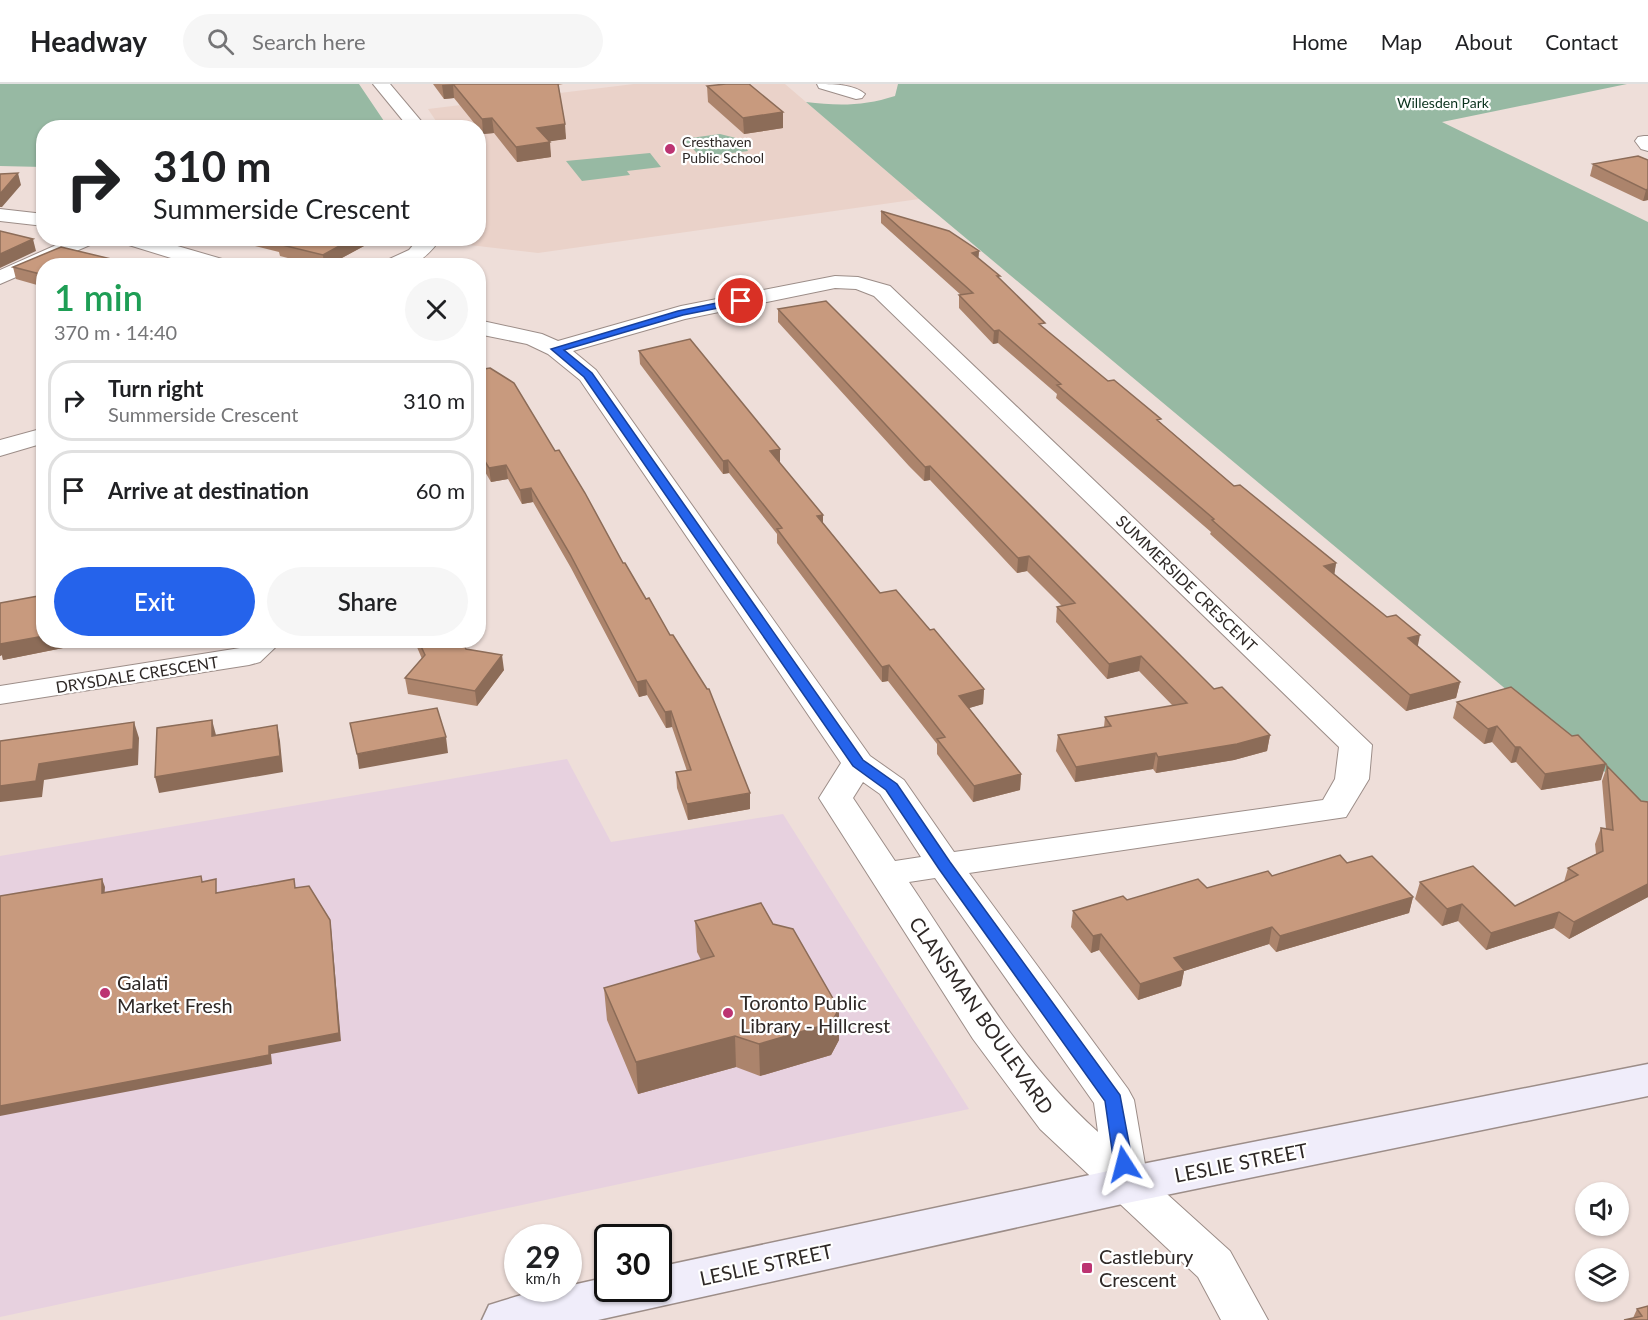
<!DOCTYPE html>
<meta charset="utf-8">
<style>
:root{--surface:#fff;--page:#f6f6f6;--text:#202124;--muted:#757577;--line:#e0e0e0;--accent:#2563eb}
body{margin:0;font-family:Lato,sans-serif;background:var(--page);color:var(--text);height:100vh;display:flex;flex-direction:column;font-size:22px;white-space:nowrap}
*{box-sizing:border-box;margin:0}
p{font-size:20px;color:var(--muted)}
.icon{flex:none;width:33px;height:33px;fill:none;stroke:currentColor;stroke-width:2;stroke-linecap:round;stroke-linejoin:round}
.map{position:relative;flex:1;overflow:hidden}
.side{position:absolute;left:36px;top:174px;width:450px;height:390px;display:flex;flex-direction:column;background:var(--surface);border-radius:24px;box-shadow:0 2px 4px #0004}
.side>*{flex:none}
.hud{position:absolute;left:36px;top:36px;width:450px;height:126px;border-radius:24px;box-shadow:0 2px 4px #0004;background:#fff;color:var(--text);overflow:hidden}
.fabs{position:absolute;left:1575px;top:1098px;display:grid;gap:12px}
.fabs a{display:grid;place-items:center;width:54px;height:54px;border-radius:50%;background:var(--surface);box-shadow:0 2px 4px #0004;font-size:30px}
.speed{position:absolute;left:504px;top:1140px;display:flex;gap:12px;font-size:30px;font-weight:700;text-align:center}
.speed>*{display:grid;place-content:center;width:78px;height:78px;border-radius:50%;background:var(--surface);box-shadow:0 2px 4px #0004;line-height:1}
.speed small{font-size:15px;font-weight:400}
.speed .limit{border:3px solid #111;border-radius:9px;background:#fff;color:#111}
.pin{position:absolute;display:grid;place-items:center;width:51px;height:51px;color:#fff;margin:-26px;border:3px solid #fff;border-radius:50%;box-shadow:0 2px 6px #0007}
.me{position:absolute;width:66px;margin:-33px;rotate:351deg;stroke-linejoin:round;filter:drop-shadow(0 0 4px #0008)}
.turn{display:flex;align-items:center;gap:21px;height:126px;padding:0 18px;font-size:27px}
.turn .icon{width:78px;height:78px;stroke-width:2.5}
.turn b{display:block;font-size:42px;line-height:51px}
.round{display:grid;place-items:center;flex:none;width:63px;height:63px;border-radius:32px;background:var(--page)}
.head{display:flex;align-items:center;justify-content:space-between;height:102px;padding:0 18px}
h1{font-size:36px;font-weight:600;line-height:45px;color:#1e9e55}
.primary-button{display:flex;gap:12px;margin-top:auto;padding:12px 18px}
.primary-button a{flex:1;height:69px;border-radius:36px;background:var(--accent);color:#fff;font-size:24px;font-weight:600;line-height:69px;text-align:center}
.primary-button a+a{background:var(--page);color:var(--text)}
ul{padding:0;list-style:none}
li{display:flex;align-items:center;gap:18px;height:81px;margin:0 12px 9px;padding:0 6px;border:3px solid var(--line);border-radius:24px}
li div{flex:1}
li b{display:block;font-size:22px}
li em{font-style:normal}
header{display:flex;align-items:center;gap:36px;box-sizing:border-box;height:84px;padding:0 30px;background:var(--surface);border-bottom:2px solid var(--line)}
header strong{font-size:28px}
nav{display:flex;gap:33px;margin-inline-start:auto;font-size:21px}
.search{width:420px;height:54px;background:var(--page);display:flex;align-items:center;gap:15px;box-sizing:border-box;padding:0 21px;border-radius:33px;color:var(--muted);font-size:22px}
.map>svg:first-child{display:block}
.commercial{fill:#e7d1df}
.built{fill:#ead2c9}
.green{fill:#97b9a3}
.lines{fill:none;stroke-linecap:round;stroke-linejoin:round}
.street-casing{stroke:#9c8d88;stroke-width:2}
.secondary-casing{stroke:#9c8d88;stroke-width:3}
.street{fill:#fff;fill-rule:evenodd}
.secondary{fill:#f0edfa;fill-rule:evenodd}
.wall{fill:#ac846c}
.shaded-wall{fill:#8c6c58}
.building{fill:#c89a7e;stroke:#8c6c58;stroke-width:1.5}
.route{fill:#2563eb;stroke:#184099;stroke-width:1.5}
.poi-dot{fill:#bc3472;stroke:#fff;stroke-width:2}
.labels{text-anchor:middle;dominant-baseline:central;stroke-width:4.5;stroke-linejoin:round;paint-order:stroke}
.far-park-label{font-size:14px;fill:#0a321d;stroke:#fff}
.far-poi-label{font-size:14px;fill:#2f2927;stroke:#fff;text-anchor:start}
.street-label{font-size:16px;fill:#2f2927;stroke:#fff}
.near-poi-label{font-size:20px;fill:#2f2927;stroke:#fff;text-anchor:start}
.near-street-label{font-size:20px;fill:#2f2927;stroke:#fff}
</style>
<header>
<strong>Headway</strong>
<div class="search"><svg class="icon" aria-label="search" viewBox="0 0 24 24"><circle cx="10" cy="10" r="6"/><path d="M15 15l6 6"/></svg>Search here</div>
<nav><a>Home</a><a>Map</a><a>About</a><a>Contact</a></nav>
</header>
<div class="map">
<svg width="1648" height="1236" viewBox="0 0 1648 1236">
<rect width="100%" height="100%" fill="#eeded9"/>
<path class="commercial" d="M 567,675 L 611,758 L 783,730 L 969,1025 L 0,1233 L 0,772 Z"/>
<path class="built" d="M 634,0 L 785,0 L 919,115 L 538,169 L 461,160 L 464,155 L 478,154 L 479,129 L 485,107 L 479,98 L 478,44 L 440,43 L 428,25 Z"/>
<path class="green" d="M 0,0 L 359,0 L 388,43 L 44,44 L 43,83 L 0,82 Z
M 898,0 L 1627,0 L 1442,38 L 1648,138 L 1648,724 L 919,115 L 806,18 C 838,22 864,22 895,12 Z
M 720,50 L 740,55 L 748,67 L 701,73 L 683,55 Z
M 650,69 L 661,83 L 627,87 L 630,91 L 582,97 L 566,77 Z"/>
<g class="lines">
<defs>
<path id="street" d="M 373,0 L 390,0 L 427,44 L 409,44 Z
M 817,0 C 831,0 854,0 865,10 L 862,14 L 856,15 L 819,4 Z
M 1644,52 L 1648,52 L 1648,67 L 1641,65 L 1635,57 L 1638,53 Z
M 0,125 L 44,130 L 44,142 L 0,137 Z
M 72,154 L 100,154 L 97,158 L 0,200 L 0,186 Z
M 116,154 L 150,154 L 229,177 L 231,182 L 197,182 L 119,158 Z
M 419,154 L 441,154 C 423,180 412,182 383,182 L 385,177 L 409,166 Z
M 835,192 L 858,193 L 890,202 L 1372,661 L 1369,695 L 1346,733 L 969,789 L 1128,1005 L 1134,1016 L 1147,1092 L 1230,1167 L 1268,1236 L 1221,1236 L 1198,1193 L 1040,1045 L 973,955 L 819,714 L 841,679 L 580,296 L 548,270 L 527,260 L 478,250 L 478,236 L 542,250 L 558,257 L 681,222 ZM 835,204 L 856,205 L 874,212 L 1339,663 L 1335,695 L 1323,716 L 954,768 L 904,696 L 870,672 L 596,286 L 573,267 L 685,235 ZM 863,698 L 880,710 L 921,773 L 895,777 L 853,714 ZM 935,794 L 1094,1019 L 1098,1048 C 1021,979 967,884 909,798 Z
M 44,344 L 44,359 L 0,372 L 0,356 Z
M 249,556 L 283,556 L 260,578 L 249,581 L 0,620 L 0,602 L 240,564 Z"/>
<path id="secondary" d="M 1648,980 L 1648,1012 L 1127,1119 L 598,1236 L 482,1236 L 489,1221 C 514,1213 542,1204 568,1204 L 568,1202 L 608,1193 L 608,1204 L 658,1204 L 658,1183 L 1127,1083 Z"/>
</defs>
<use href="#street" class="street-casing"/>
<use href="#secondary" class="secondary-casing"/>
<use href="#street" class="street"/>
<use href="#secondary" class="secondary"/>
</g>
<path class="wall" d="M 433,0 L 563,0 L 558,1 L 566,55 L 549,57 L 551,73 L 517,78 L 494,49 L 483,50 L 454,14 L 444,15 Z
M 707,2 L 783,28 L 783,44 L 744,50 L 708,18 Z
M 1648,76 L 1648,116 L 1643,117 L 1590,92 L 1593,80 Z
M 881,127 L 979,167 L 978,174 L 999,195 L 1044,245 L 1108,297 L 1161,339 L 1234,402 L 1336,479 L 1334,490 L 1460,598 L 1456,614 L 1406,627 L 1210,450 L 1211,448 L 1056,314 L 1057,310 L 998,259 L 993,260 L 959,224 L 959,211 L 961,211 L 881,139 Z
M 224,154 L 373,154 L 364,159 L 364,162 L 327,182 L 319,182 L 280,172 L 279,168 Z
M 61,163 L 128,179 L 129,182 L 44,182 L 44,203 L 16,195 L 13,183 Z
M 778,225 L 1214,605 L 1270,651 L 1267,667 L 1234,676 L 1156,689 L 1153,685 L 1075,698 L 1056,667 L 1058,651 L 1104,643 L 1105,633 L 1173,622 L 1139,587 L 1107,595 L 1056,538 L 1057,523 L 1062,522 L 1027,487 L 1017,489 L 930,396 L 924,397 L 909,382 L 778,238 Z
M 639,267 L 780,379 L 823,431 L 823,439 L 880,509 L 930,546 L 984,605 L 983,620 L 969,624 L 1021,690 L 1020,706 L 973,718 L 937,670 L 937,660 L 888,597 L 882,598 L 777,459 L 777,450 L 729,389 L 723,390 L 640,280 Z
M 478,286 L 750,725 L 688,736 L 677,704 L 676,688 L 687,687 L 672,643 L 666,644 L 647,611 L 639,613 L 571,484 L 533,418 L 522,420 L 508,395 L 491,398 L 478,376 Z
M 0,519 L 44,556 L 126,556 L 89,562 L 83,560 L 3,576 L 2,571 L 0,572 Z
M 414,556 L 462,556 L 466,565 L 504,586 L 477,622 L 408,610 L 405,594 L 422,575 Z
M 1457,618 L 1601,696 L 1541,706 L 1516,678 L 1511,679 L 1492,658 L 1484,660 L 1453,634 Z
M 1607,682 L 1641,717 L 1648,718 L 1648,813 L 1569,855 L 1554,844 L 1486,866 L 1458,837 L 1442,842 L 1415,815 L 1420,798 L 1515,822 L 1564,798 L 1568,784 L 1596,770 L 1595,760 L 1601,744 L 1606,745 L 1602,697 Z
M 1347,779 L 1413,813 L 1409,829 L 1276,868 L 1269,860 L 1184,887 L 1181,902 L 1138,916 L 1099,866 L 1091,869 L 1071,843 L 1073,827 L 1127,816 L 1207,804 L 1272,792 Z
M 695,837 L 839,956 L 831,971 L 760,992 L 736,983 L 638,1010 L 607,936 L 604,904 L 701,876 L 697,868 Z
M 1637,1225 L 1648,1236 L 1633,1234 Z"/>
<path class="shaded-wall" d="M 453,0 L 454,14 L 444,15 L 442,1 Z
M 783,28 L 783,44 L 744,50 L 743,34 Z
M 492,34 L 494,49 L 483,50 L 482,35 Z
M 565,40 L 566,55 L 539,59 L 537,44 Z
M 550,58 L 551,73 L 517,78 L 516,63 Z
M 18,89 L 21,101 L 2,123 L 0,123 L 0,110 Z
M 1648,105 L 1648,116 L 1643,117 L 1646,106 Z
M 354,154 L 373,154 L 364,159 L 364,162 L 327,182 L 324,182 L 323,171 Z
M 33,155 L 36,167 L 0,184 L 0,170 Z
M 979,167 L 978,179 L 972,169 Z
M 999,246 L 998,259 L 993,260 L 994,247 Z
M 780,365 L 780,379 L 770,367 Z
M 728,376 L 729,389 L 723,390 L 723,377 Z
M 506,381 L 508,395 L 491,398 L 489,384 Z
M 930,382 L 930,396 L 924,397 L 925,383 Z
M 531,404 L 533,418 L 522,420 L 520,406 Z
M 823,431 L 823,445 L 817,432 Z
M 1029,472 L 1027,487 L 1017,489 L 1018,474 Z
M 1336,479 L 1334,493 L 1324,482 Z
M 1420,551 L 1417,566 L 1408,554 Z
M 44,552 L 44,556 L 82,556 L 83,560 L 3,576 L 2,571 L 0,572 L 0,560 Z
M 87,556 L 126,556 L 89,562 Z
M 502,571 L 504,586 L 477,622 L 475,607 Z
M 1141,572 L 1139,587 L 1107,595 L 1109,580 Z
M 889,581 L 888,597 L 882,598 L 882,583 Z
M 646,596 L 647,611 L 639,613 L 637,598 Z
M 1460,598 L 1456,614 L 1406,627 L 1410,611 Z
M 984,605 L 983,620 L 959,627 L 959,612 Z
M 671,627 L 672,643 L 666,644 L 665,628 Z
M 212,636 L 216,651 L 212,652 Z
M 134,638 L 139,654 L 138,681 L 44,696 L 42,713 L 0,718 L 0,702 L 39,680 Z
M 277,641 L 280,657 L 283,688 L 159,709 L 155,693 Z
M 1497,642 L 1492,658 L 1484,660 L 1488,645 Z
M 1270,651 L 1267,667 L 1234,676 L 1156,689 L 1158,673 Z
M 446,653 L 448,669 L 359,685 L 357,670 Z
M 1515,663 L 1520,663 L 1516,678 L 1511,679 Z
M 1156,669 L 1153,685 L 1075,698 L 1076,683 Z
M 1606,680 L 1601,696 L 1541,706 L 1545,690 Z
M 1021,690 L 1020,706 L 973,718 L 974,702 Z
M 750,709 L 750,725 L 688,736 L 687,720 Z
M 102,795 L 105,803 L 104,818 L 102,809 Z
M 1648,800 L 1648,813 L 1569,855 L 1574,838 Z
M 1413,813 L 1409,829 L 1276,868 L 1280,852 Z
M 1462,820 L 1458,837 L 1442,842 L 1447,825 Z
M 1559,828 L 1554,844 L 1486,866 L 1491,849 Z
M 330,836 L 331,844 L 341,957 L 271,970 L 272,980 L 0,1032 L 0,1022 L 269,962 Z
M 1272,843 L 1269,860 L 1184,887 L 1181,902 L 1138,916 L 1140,900 L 1174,874 Z
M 1101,850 L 1099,866 L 1091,869 L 1093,852 Z
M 839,925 L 839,956 L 831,971 L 760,992 L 759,960 Z
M 735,952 L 736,983 L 638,1010 L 636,978 Z"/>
<path class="building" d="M 453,0 L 558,0 L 565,40 L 537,44 L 550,58 L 516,63 L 492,34 L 482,35 Z
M 726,0 L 749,0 L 783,28 L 743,34 L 707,2 Z
M 1638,72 L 1648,76 L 1648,105 L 1646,106 L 1593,80 Z
M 18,89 L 0,110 L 0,90 Z
M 881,127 L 949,147 L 979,167 L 972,169 L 1000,192 L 997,192 L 1045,239 L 1039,240 L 1108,297 L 1114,296 L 1161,335 L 1157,336 L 1234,402 L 1240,401 L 1336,479 L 1324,482 L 1387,533 L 1396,531 L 1420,551 L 1408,554 L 1460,598 L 1410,611 L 1212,436 L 1214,435 L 1057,301 L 1061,300 L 999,246 L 994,247 L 959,211 L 973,209 Z
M 0,147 L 33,155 L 0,170 Z
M 270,154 L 354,154 L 323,171 L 278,160 L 282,158 Z
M 61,163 L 128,179 L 123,182 L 44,182 L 44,191 L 13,183 Z
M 826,217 L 1214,605 L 1222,603 L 1270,651 L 1237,660 L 1158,673 L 1156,669 L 1076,683 L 1058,651 L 1111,642 L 1105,633 L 1187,619 L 1141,572 L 1109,580 L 1057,523 L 1075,519 L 1029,472 L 1018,474 L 930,382 L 925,383 L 778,225 Z
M 690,255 L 780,365 L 770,367 L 823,431 L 817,432 L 880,509 L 896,506 L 930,546 L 934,545 L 984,605 L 959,612 L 1021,690 L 974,702 L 937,655 L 945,653 L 889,581 L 882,583 L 777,445 L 782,444 L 728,376 L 723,377 L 639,267 Z
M 490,284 L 514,299 L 555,367 L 559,366 L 585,409 L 623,479 L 625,479 L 646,515 L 649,514 L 670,551 L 673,551 L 707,605 L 709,605 L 750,709 L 687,720 L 676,688 L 691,686 L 671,627 L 665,628 L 646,596 L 637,598 L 570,470 L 531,404 L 520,406 L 506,381 L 489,384 L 478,366 L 478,286 Z
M 44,511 L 44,552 L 0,560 L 0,519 Z
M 418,556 L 462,556 L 466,565 L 502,571 L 475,607 L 405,594 L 425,571 Z
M 1511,603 L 1572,652 L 1578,651 L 1606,680 L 1545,690 L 1520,663 L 1515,663 L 1497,642 L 1488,645 L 1457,618 Z
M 437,624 L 446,653 L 357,670 L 350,639 Z
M 212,636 L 212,652 L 277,641 L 280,672 L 155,693 L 157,644 Z
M 134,638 L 133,665 L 39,680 L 36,697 L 0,702 L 0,657 Z
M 1607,682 L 1641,717 L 1648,718 L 1648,800 L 1574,838 L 1559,828 L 1491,849 L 1462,820 L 1447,825 L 1420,798 L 1473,782 L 1515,822 L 1578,791 L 1568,784 L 1603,767 L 1601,744 L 1613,746 Z
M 1340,771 L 1347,779 L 1372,772 L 1413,813 L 1280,852 L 1272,843 L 1174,874 L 1184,886 L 1140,900 L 1101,850 L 1093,852 L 1073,827 L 1123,812 L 1127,816 L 1198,795 L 1207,804 L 1268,787 L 1272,792 Z
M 201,792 L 202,798 L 216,795 L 216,809 L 294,795 L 295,804 L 309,802 L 330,836 L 339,949 L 269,962 L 269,971 L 0,1022 L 0,812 L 102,795 L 102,809 Z
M 761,819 L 773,840 L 793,845 L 839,925 L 831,939 L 759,960 L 735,952 L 636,978 L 604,904 L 714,872 L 695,837 Z
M 1648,1222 L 1648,1236 L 1624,1236 L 1642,1232 L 1637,1225 Z"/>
<path class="route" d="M 741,214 L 744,215 L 744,219 L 683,231 L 564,266 L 592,289 L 863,676 L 897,700 L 950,778 L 1120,1011 L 1133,1080 L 1130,1085 L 1124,1087 L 1117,1085 L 1114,1080 L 1105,1017 L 939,785 L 886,706 L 853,682 L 584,293 L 551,265 L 678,227 Z"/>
<g class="poi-dot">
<circle cx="670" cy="65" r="6"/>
<circle cx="105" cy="909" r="6"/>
<circle cx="728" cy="929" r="6"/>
<rect x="1081" y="1178" width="12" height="12" rx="3"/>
</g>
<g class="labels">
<g class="far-park-label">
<text x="1443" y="18">Willesden Park</text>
</g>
<g class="far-poi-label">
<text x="682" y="57">Cresthaven<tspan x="682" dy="16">Public School</tspan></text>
</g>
<g class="street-label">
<text transform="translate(1187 499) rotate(44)">SUMMERSIDE CRESCENT</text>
<text transform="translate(137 590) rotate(-9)">DRYSDALE CRESCENT</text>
</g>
<g class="near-poi-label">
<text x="117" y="898">Galati<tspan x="117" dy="23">Market Fresh</tspan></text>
<text x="740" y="918">Toronto Public<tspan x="740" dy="23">Library - Hillcrest</tspan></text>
<text x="1099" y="1172">Castlebury<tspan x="1099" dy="23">Crescent</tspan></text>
</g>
<g class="near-street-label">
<text transform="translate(982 931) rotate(55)">CLANSMAN BOULEVARD</text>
<text transform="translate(1241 1078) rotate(-11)">LESLIE STREET</text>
<text transform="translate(766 1180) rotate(-12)">LESLIE STREET</text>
</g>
</g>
</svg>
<div class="fabs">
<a><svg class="icon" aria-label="sound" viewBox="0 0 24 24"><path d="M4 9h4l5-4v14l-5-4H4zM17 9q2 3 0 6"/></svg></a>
<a><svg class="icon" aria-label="layers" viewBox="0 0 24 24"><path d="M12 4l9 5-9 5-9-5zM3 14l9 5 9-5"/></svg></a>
</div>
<div class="speed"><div>29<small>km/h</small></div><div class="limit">30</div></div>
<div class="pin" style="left:741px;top:217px;background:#d93025"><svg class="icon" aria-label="arrive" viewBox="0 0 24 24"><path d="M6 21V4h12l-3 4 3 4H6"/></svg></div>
<svg class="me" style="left:1124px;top:1080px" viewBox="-20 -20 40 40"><path d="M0-17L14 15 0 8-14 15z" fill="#2563eb" stroke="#fff" stroke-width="4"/></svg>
<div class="hud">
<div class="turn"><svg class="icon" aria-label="right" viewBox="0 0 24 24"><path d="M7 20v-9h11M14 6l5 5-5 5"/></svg><div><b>310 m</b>Summerside Crescent</div></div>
</div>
<section class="side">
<div class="head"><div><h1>1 min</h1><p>370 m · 14:40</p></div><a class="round"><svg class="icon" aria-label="close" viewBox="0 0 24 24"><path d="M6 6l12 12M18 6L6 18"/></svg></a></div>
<ul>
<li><svg class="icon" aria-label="right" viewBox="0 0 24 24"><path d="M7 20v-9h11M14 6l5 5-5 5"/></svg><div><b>Turn right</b><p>Summerside Crescent</p></div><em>310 m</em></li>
<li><svg class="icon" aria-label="arrive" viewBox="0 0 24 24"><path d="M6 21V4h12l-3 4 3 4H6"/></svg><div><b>Arrive at destination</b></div><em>60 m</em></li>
</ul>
<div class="primary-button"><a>Exit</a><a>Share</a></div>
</section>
</div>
